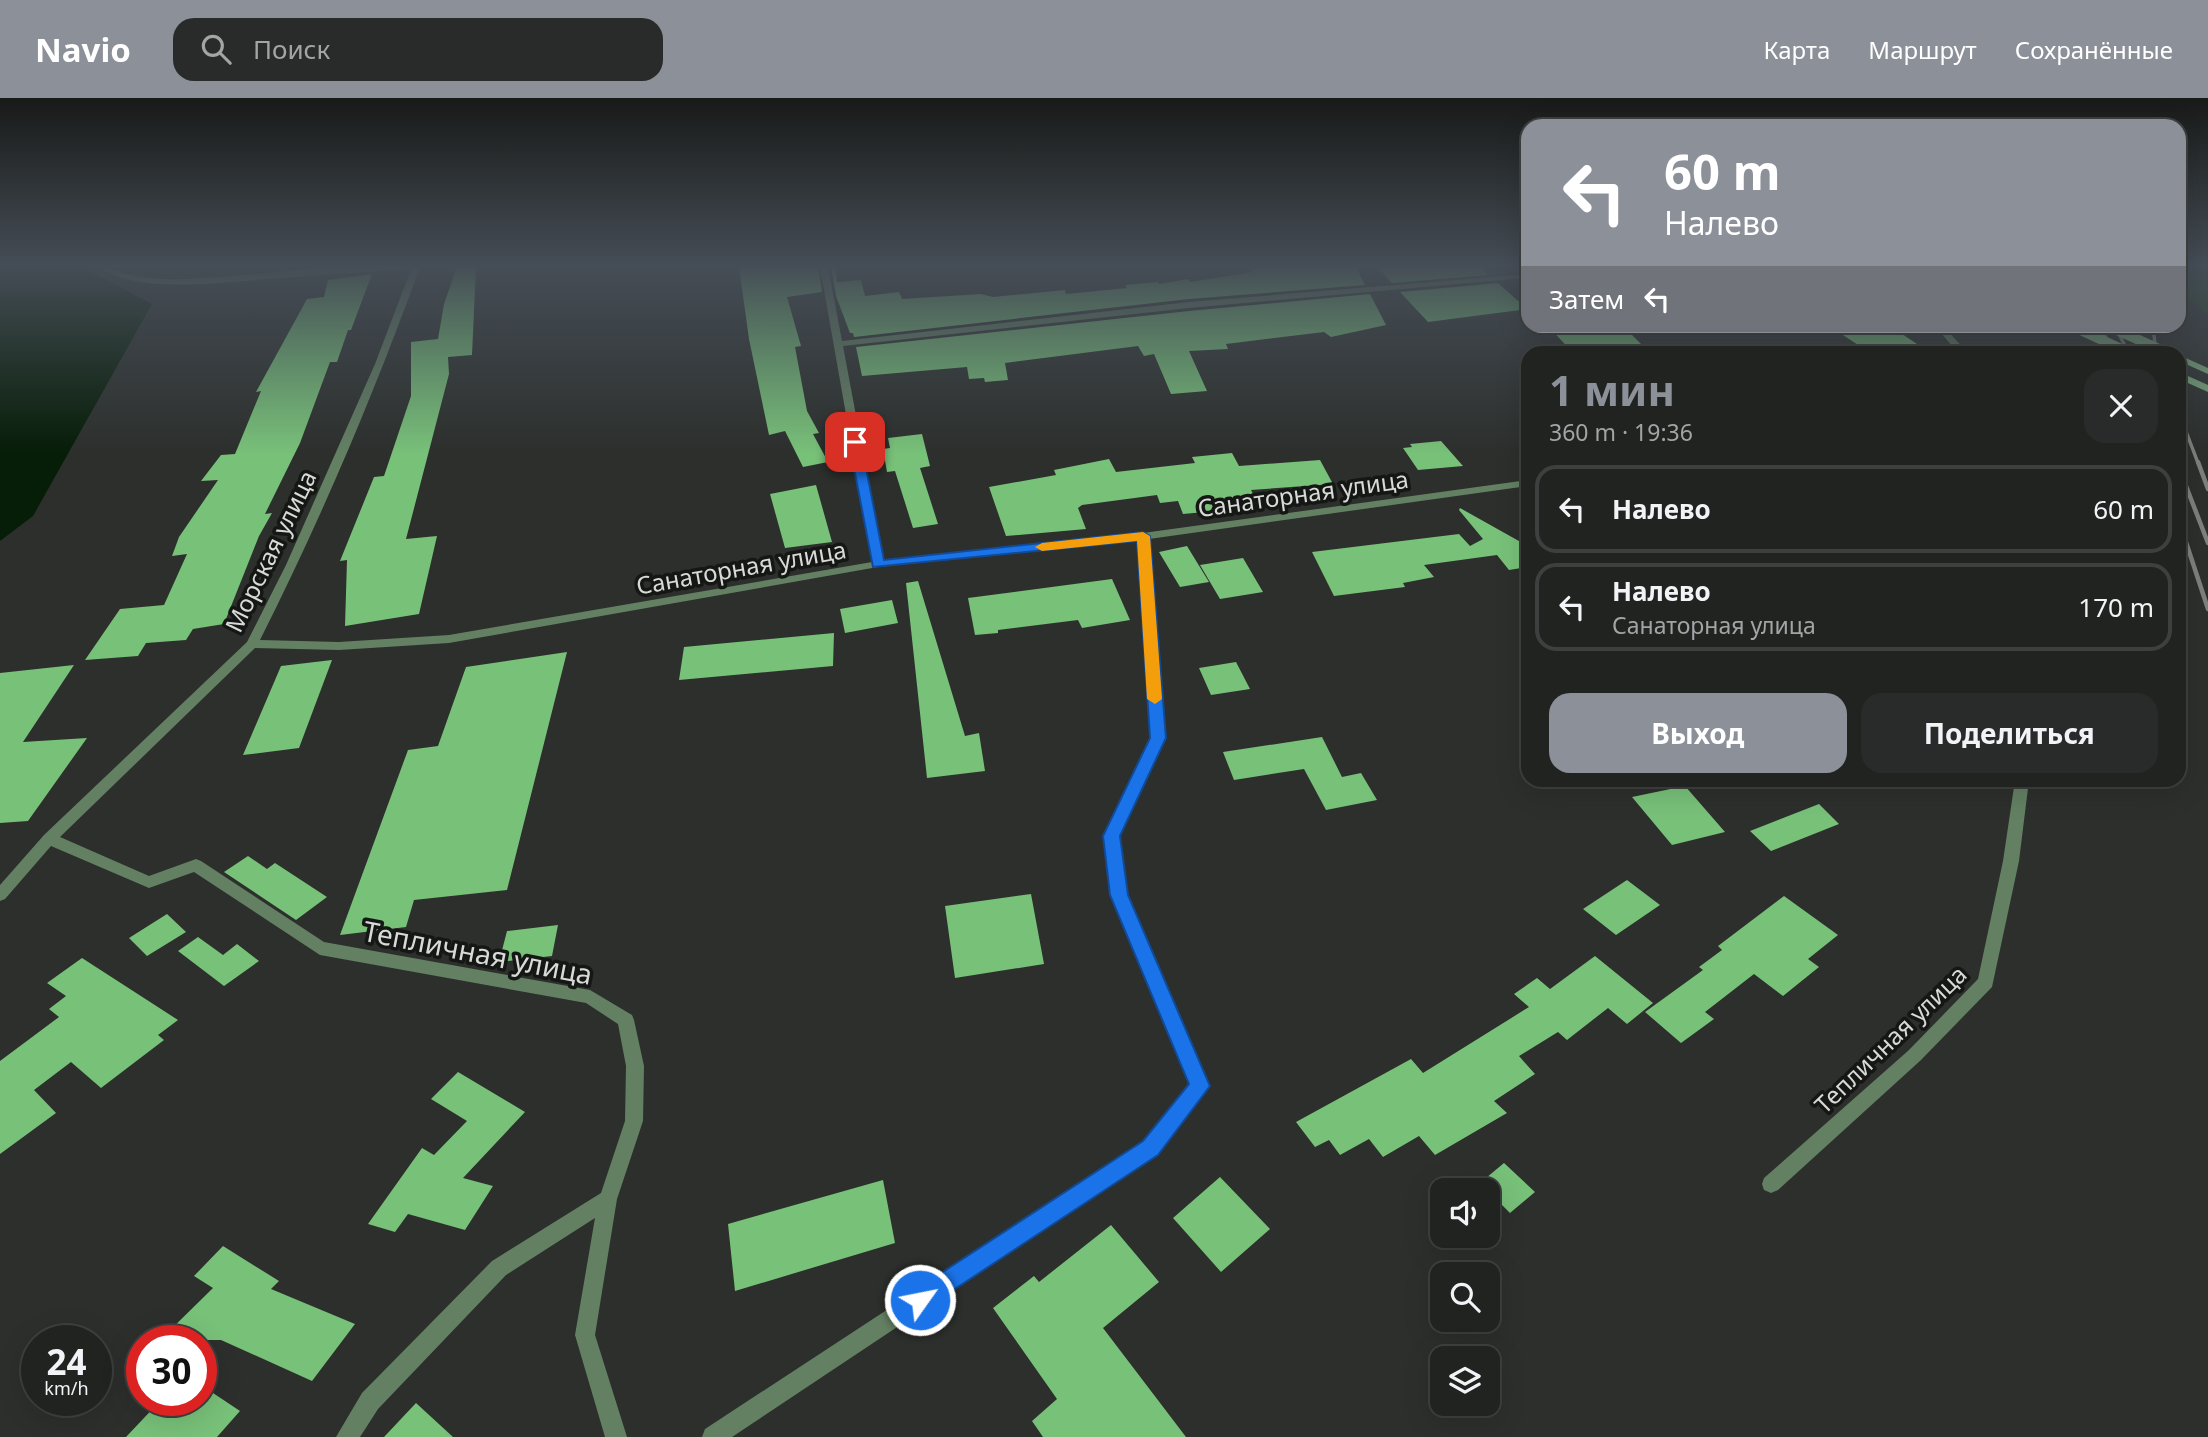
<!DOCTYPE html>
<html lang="ru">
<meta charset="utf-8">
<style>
:root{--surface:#212321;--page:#292b2a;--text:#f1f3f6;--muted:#a2a4a5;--line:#3e403f;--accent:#8c9099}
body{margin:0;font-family:"Noto Sans",sans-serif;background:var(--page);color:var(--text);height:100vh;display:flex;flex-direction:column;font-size:26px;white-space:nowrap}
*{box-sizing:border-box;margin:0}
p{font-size:23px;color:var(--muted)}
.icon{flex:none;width:38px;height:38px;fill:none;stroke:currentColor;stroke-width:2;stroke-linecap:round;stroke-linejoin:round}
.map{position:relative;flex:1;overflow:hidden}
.side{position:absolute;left:1521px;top:248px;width:665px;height:441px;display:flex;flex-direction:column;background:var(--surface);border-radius:21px;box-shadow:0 7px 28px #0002,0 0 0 2px var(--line)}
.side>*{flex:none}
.banner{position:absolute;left:1521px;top:21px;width:665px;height:214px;border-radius:21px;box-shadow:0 7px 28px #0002,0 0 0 2px var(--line);background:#8c9099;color:#fff;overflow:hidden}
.buttons{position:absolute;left:1430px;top:1080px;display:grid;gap:14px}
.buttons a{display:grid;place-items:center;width:70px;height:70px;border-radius:14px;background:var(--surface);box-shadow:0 7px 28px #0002,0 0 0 2px var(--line);font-size:35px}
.speed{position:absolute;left:21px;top:1227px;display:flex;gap:14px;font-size:35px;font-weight:700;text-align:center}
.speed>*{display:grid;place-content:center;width:91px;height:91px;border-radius:50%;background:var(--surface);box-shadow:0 7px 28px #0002,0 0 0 2px var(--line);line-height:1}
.speed small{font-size:18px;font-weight:400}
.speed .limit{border:10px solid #d22;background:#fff;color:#111}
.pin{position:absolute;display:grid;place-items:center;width:60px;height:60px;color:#fff;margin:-30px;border-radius:14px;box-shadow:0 4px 10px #0006}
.me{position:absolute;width:77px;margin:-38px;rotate:57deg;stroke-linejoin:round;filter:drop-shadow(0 0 5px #0008)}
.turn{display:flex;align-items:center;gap:24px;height:147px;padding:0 28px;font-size:32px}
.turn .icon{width:91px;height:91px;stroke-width:2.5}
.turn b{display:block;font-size:49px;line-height:60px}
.then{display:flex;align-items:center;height:66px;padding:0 28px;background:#0003;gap:14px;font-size:26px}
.round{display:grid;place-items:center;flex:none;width:74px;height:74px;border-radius:21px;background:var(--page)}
.summary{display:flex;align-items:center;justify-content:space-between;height:119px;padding:0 28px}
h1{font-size:42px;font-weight:700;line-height:52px;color:var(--accent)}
.action{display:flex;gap:14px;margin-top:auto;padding:14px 28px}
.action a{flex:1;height:80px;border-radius:21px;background:var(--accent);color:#fff;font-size:28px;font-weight:700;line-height:80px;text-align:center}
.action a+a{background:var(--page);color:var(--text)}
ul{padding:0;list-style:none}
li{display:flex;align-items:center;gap:21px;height:88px;margin:0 14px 10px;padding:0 14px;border:4px solid var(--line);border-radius:21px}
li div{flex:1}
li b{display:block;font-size:26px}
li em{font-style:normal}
header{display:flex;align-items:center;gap:42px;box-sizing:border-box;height:98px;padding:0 35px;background:var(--accent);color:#fff}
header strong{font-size:33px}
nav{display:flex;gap:38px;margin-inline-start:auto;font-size:24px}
.search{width:490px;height:63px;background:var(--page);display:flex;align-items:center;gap:18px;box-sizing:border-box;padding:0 24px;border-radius:21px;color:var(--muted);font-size:26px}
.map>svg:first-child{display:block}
.green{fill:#1e4720}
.water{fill:#061d07}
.building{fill:#78c179}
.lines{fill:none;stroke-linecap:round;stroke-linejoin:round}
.service{fill:#638063;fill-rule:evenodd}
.minor{fill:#638063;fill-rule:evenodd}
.secondary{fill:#80af80;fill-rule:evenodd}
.rail-far1{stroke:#7e807d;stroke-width:3.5}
.rail{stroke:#7e807d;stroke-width:4.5}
.secondary-bridge{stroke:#80af80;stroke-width:10}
.route{fill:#1a73e8;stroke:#114b97;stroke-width:2}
.slow{fill:#f59e0b}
.labels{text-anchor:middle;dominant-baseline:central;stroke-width:7;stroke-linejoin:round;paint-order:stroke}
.street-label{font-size:24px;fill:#d8dad7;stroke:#151715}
.near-street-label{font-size:28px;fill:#d8dad7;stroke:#151715}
</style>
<header>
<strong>Navio</strong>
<div class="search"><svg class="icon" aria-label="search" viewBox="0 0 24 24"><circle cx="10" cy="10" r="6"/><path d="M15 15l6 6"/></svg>Поиск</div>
<nav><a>Карта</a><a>Маршрут</a><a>Сохранённые</a></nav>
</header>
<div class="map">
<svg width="2208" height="1339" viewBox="0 0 2208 1339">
<rect width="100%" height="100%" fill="#2c2f2c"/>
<path class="green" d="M 2179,169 L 2208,169 L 2208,216 L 2179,189 Z"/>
<path class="water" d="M 0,169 L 82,169 L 152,206 L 33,418 L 0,443 Z"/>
<path class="building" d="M 457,169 L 476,169 L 472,257 L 448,259 L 449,276 L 406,441 L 437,438 L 419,516 L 345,528 L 347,462 L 340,463 L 374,379 L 384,378 L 411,298 L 411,244 L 438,241 L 444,206 Z
M 739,169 L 818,169 L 822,194 L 787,199 L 801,248 L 795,249 L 807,313 L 819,335 L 813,336 L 828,364 L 803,369 L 785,333 L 769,337 L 749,241 Z
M 831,169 L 836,169 L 837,184 L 861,182 L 865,198 L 899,194 L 902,201 L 981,196 L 993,199 L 1065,192 L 1066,196 L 1127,190 L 1125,187 L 1158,184 L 1159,186 L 1188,181 L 1190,184 L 1253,174 L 1247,169 L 1356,169 L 1365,187 L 1189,201 L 854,239 L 853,235 L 850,235 L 836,198 Z
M 1377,169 L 1480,169 L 1488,177 L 1392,185 Z
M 372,176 L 351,232 L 348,232 L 337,264 L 330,264 L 300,345 L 265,416 L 272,415 L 259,438 L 224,526 L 193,531 L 186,542 L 146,545 L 138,558 L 85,562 L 120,511 L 164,507 L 187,456 L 172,458 L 179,439 L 218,382 L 201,383 L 221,357 L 235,356 L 261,293 L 256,294 L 307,201 L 324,199 L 328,182 Z
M 1498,185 L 1527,211 L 1428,224 L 1400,194 Z
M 1370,196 L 1386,227 L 1331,239 L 1324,234 L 1226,246 L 1228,251 L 1189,253 L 1207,293 L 1171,296 L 1154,256 L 1144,258 L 1138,248 L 1005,265 L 1008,282 L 985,284 L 984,280 L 969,281 L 967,269 L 862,278 L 856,249 L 1189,213 Z
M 1548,228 L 1564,228 L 1571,236 L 1579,232 L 1578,228 L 1623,228 L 1651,256 L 1574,256 Z
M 1829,228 L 1890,228 L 1932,256 L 1872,256 Z
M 922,336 L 930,368 L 920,370 L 938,426 L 913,430 L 895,373 L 887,374 L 883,351 L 890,350 L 888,340 Z
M 1441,343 L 1463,368 L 1418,372 L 1403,350 L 1412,349 L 1410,346 Z
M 1232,355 L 1239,368 L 1320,362 L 1333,386 L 1251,392 L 1260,409 L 1183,416 L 1178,403 L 1160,405 L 1157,397 L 1082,407 L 1078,410 L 1086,431 L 1006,438 L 989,389 L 1056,377 L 1054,372 L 1109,361 L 1116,374 L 1195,365 L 1192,359 Z
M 816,387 L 832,444 L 785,450 L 770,396 Z
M 1460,410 L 1528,448 L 1528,469 L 1509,472 L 1497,457 L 1424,467 L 1434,479 L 1403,485 L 1405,489 L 1334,498 L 1312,454 L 1459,436 L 1470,448 L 1483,441 L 1459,412 Z
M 1187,448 L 1209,484 L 1180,489 L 1159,454 Z
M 1243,460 L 1263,494 L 1220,501 L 1200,467 Z
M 1112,481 L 1130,522 L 1082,530 L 1078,522 L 998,532 L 998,535 L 975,537 L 968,500 Z
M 918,483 L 965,638 L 979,635 L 985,673 L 927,680 L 906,485 Z
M 892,502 L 898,525 L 845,535 L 840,511 Z
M 834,535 L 833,568 L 679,582 L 684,549 Z
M 567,554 L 507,792 L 414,802 L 406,829 L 340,837 L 408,652 L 438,648 L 466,569 Z
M 332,562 L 299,650 L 243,657 L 281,568 Z
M 1236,564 L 1250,591 L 1211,597 L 1199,570 Z
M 74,567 L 23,644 L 87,640 L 28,723 L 0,725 L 0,575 Z
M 1322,639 L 1342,679 L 1361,675 L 1377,702 L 1326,712 L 1304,671 L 1234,682 L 1223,654 Z
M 1685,688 L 1725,734 L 1672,747 L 1632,699 Z
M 1819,706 L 1839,726 L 1771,753 L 1750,733 Z
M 248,758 L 267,771 L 275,765 L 327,799 L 296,822 L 224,774 Z
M 1627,782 L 1660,807 L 1616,837 L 1583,811 Z
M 1031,796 L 1044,866 L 955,880 L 945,808 Z
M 1784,798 L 1838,837 L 1808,861 L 1819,869 L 1783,898 L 1754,876 L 1705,914 L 1714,921 L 1681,945 L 1645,914 L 1703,872 L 1699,869 L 1722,852 L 1718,848 Z
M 167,816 L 186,834 L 147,858 L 129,840 Z
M 558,827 L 552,858 L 499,864 L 507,833 Z
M 198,839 L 223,857 L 237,846 L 259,863 L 224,888 L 178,853 Z
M 1595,858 L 1653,905 L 1627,926 L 1608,910 L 1567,942 L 1558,934 L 1519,958 L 1535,976 L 1494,1003 L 1507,1015 L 1435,1057 L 1419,1038 L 1383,1059 L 1369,1041 L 1340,1057 L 1329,1042 L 1315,1049 L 1296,1024 L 1411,961 L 1423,975 L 1529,909 L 1514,896 L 1537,880 L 1550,891 Z
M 82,860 L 178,922 L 158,937 L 164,942 L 101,990 L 71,964 L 34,992 L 56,1015 L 0,1056 L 0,963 L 59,919 L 49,911 L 66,898 L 47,885 Z
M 458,974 L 525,1014 L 463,1080 L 493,1088 L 465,1132 L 408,1116 L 395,1134 L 368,1126 L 422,1050 L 434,1057 L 467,1023 L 431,1001 Z
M 1504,1065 L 1535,1094 L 1510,1115 L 1480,1085 Z
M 1220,1079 L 1270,1131 L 1221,1174 L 1173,1120 Z
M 883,1082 L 895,1145 L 735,1193 L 728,1126 Z
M 1111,1127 L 1159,1184 L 1103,1230 L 1186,1339 L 1043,1339 L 1032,1323 L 1057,1301 L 993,1210 L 1034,1178 L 1039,1184 Z
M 223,1148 L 279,1183 L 271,1191 L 355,1226 L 312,1283 L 221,1242 L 160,1242 L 213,1190 L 194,1178 Z
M 201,1287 L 240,1313 L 217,1339 L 126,1339 L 161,1302 L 201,1302 Z
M 416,1305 L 453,1339 L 384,1339 Z"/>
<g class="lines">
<path class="service" d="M 100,169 C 111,168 119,175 131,177 C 148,181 167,182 185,181 C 260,178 337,165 412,169 L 408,171 C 365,174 322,177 279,180 C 234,183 136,198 100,169 Z"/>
<path class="minor" d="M 412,169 L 420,169 C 374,296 321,421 260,542 L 339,544 L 449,537 L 872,464 L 820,169 L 828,169 L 842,243 L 1189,204 L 1528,176 L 1528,180 L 1525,180 L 1189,210 L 843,248 L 883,462 L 1143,435 L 1528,382 L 1528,388 L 1149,441 L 1165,640 L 1118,738 L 1127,797 L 1209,988 L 1206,994 L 1157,1056 L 732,1339 L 702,1339 L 705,1331 L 1143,1044 L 1190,986 L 1111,797 L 1104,738 L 1151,640 L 1138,442 L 878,469 L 449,545 L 339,552 L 255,550 L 60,739 L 149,778 L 196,761 L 201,763 L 324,844 L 590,892 L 632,917 L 634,922 L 644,968 L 643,1023 L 617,1101 L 595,1237 L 627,1339 L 605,1339 L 575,1237 L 595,1120 L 506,1177 L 378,1311 L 360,1339 L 336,1339 L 362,1295 L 492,1163 L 601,1095 L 625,1023 L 626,968 L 618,926 L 586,905 L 320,857 L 194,774 L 149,790 L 51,748 L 5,801 L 0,803 L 0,787 L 44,737 L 247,544 L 286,467 L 375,266 Z
M 1566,228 L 1575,228 L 1577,231 L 1570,233 Z
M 1935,228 L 1943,228 L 1969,256 L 1959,256 Z
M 2015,682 L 2029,682 L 2019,763 L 1992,889 L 1921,962 L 1778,1092 L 1771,1095 L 1764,1092 L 1762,1086 L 1764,1080 L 1909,952 L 1978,881 L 2003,763 Z"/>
<path class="secondary" d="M 2179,257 L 2208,270 L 2208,276 L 2179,263 Z
M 2179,274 L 2208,287 L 2208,294 L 2179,281 Z"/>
<path class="rail-far1" d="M 2100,228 L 2114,256
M 2115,228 L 2129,256
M 2153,228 L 2156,256
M 2179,315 L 2198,365"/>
<path class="rail" d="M 2198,364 L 2208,391
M 2179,370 L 2208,445
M 2179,423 L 2208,511"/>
<path class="secondary-bridge" d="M 2072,228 L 2132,256
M 2108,228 L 2170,256"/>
</g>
<linearGradient id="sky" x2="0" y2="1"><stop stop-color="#181a18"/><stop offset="0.47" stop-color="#454d56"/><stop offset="1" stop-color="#454d56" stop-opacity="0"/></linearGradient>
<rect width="2208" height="356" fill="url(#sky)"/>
<path class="route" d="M 855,340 L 861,344 L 884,462 L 1143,434 L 1150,438 L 1166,640 L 1120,738 L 1128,797 L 1210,988 L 1158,1057 L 920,1214 L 912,1210 L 909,1202 L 912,1194 L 1143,1043 L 1189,986 L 1110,797 L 1103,738 L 1150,640 L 1137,443 L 873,469 L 849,344 Z"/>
<path class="slow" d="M 1143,434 L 1150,438 L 1162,601 L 1155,606 L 1147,601 L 1137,443 L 1042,453 L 1035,449 L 1042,445 Z"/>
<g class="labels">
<g class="street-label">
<text transform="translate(1303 395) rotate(-8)">Санаторная улица</text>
<text transform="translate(270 453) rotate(-64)">Морская улица</text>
<text transform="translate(741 469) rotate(-10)">Санаторная улица</text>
<text transform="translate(1890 941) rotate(-44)">Тепличная улица</text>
</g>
<g class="near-street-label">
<text transform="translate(478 854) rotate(11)">Тепличная улица</text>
</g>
</g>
</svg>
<div class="buttons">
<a><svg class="icon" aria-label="sound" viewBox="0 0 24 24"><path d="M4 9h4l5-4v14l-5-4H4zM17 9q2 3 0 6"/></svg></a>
<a><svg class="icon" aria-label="search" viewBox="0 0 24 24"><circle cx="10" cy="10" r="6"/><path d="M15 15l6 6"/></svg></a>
<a><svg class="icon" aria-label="layers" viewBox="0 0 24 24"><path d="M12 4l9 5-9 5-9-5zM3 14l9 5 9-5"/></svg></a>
</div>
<div class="speed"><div>24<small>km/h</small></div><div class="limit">30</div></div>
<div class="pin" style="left:855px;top:344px;background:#d93025"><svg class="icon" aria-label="arrive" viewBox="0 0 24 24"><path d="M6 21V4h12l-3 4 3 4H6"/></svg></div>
<svg class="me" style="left:920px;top:1202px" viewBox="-20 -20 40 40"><circle r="17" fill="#1a73e8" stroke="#fff" stroke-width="3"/><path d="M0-11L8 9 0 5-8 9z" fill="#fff"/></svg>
<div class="banner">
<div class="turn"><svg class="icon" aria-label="left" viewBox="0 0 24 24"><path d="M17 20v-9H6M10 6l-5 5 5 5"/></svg><div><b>60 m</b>Налево</div></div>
<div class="then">Затем<svg class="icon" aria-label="left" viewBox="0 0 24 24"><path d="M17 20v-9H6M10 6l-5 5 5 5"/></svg></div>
</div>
<section class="side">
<div class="summary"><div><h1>1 мин</h1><p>360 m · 19:36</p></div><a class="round"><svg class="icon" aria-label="close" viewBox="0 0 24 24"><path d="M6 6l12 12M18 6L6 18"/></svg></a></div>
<ul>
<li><svg class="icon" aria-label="left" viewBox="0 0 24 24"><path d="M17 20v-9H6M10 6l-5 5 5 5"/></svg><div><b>Налево</b></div><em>60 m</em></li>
<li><svg class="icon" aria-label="left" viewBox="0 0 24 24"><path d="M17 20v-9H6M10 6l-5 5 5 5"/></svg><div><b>Налево</b><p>Санаторная улица</p></div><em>170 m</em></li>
</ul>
<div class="action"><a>Выход</a><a>Поделиться</a></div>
</section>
</div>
